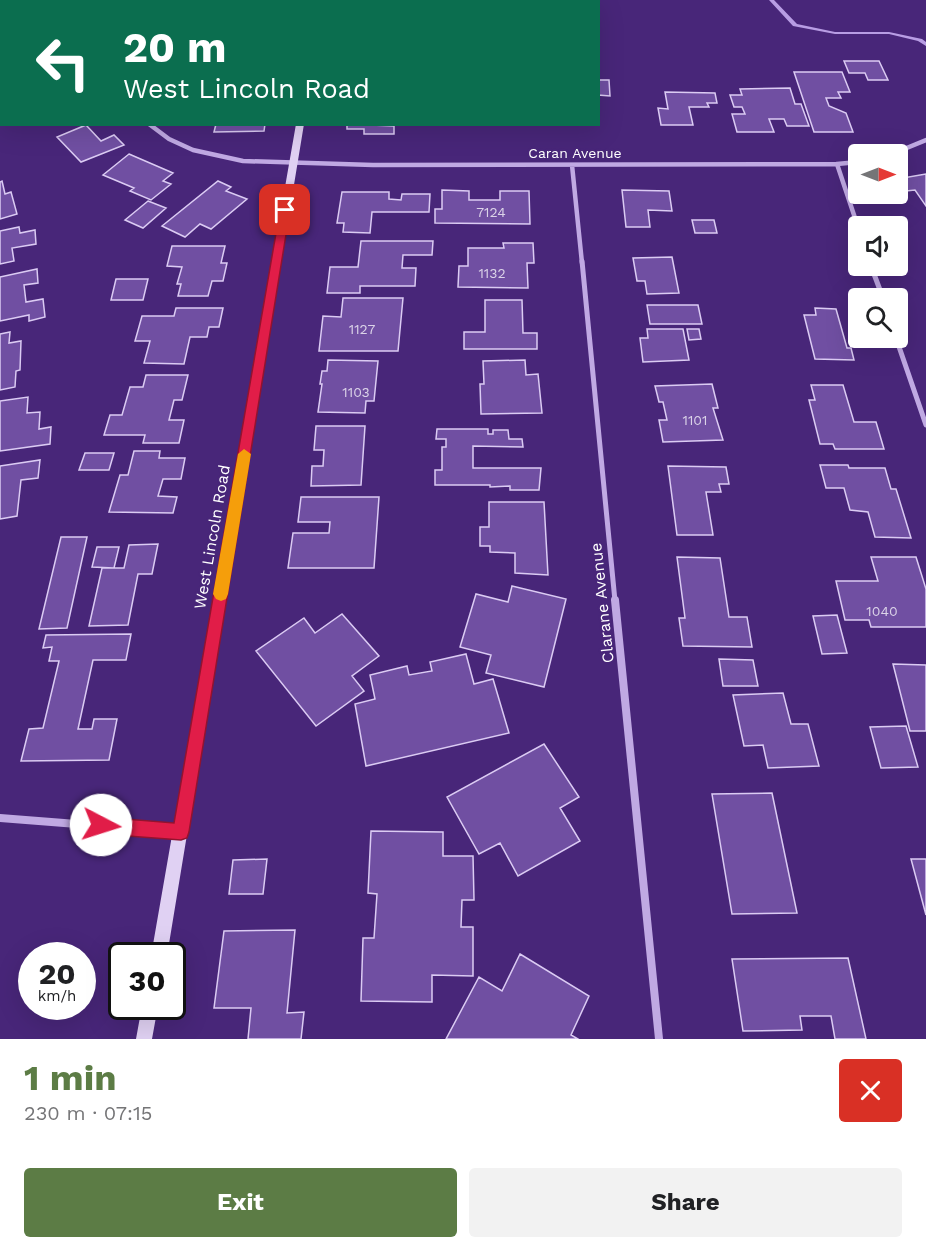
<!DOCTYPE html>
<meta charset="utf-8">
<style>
:root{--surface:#fff;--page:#f2f2f2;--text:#202124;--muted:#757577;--accent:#5c7c45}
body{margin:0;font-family:"Work Sans",sans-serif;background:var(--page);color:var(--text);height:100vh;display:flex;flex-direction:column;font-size:22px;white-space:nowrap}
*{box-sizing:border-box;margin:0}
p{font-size:20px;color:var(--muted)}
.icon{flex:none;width:33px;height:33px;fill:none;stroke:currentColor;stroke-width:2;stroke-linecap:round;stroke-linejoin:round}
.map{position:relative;height:1039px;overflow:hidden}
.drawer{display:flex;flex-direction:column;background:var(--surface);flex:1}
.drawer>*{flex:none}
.banner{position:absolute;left:0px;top:0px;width:600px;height:126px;box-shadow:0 6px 24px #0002;background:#0b6e4f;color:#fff;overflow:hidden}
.needle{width:39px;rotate:90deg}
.controls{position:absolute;left:848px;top:144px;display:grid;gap:12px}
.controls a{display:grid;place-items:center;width:60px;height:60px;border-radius:6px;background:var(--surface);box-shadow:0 6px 24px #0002;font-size:30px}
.speed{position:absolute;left:18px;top:942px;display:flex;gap:12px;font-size:30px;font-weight:700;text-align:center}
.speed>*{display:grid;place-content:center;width:78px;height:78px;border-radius:50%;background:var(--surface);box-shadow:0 6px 24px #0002;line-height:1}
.speed small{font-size:15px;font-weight:400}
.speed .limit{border:3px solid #111;border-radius:9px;background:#fff;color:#111}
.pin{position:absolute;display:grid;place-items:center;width:51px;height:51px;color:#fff;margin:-26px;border-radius:12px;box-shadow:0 3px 9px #0006}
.me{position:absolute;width:66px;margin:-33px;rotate:95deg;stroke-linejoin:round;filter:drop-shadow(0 0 4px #0008)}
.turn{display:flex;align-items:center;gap:21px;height:126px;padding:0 24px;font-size:27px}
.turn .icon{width:78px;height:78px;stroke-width:2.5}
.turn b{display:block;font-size:42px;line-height:51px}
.round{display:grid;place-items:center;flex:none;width:63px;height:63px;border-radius:6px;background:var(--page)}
.summary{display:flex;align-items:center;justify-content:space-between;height:102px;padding:0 24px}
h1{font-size:36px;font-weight:700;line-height:45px;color:var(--accent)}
.action{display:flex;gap:12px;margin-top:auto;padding:12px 24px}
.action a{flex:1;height:69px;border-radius:6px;background:var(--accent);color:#fff;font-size:24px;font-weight:700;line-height:69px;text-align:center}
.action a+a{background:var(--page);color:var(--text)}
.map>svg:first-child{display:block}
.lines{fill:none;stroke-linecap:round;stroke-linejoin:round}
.stream{fill:#b89de4;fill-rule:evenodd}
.building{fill:#704fa2;stroke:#dbcbf3;stroke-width:1.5}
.street-far2{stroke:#c0a9e3;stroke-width:4.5}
.street-far1{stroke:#c0a9e3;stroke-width:5}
.street{stroke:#c0a9e3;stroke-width:8}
.secondary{fill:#e0d1f3;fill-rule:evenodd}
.route{fill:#e11d48;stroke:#92132f;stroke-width:1.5}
.slow{fill:#f59e0b}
.labels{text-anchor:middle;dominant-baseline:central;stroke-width:4.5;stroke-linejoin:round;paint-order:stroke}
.far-street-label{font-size:14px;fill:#fff;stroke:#482679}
.number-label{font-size:14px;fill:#dbd3e8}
.street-label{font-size:16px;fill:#fff;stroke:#482679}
</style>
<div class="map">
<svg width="926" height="1039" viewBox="0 0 926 1039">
<rect width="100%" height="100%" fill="#482679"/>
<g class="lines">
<path class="stream" d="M 769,0 L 774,0 L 797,24 L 835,32 L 889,32 L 922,39 L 926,42 L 926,46 L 918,41 L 889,34 L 835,34 L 793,26 Z"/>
</g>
<path class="building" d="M 844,61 L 879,61 L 888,80 L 868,80 L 865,73 L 849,73 Z
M 794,72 L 842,72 L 850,92 L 838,92 L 841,98 L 826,98 L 829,106 L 846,113 L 853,132 L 814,132 Z
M 598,80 L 609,80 L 610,96 L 598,95 Z
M 790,88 L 795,104 L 801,104 L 809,126 L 787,126 L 784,119 L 769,119 L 774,132 L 737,132 L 732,114 L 745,114 L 742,107 L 734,107 L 730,95 L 742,95 L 740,89 Z
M 665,92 L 715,93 L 717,103 L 707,103 L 709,107 L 689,107 L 693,125 L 661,125 L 658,108 L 668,109 Z
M 216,124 L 265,124 L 264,131 L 214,132 Z
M 347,124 L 394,126 L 394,134 L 364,134 L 364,129 L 347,129 Z
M 86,125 L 101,141 L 114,135 L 124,145 L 81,162 L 57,137 Z
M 129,154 L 173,173 L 163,181 L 171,184 L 151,200 L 130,191 L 134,188 L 103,175 Z
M 926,174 L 926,206 L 915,190 L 906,191 L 897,179 Z
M 2,181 L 5,194 L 11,192 L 17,214 L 0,219 L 0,182 Z
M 218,181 L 231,187 L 226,191 L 247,199 L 211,229 L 200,224 L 185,237 L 162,226 Z
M 442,190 L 469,191 L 469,200 L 500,200 L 500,191 L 529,191 L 530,224 L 435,223 L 435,209 L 442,209 Z
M 622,190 L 669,191 L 672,211 L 648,210 L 650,227 L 626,227 Z
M 342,192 L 389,192 L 389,199 L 401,200 L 402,194 L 430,194 L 429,212 L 372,212 L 370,233 L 343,232 L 344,223 L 337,223 Z
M 148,201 L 166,208 L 143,228 L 125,220 Z
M 692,220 L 714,220 L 717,233 L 695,233 Z
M 19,227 L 20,233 L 35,230 L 36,244 L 12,248 L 14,261 L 0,264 L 0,231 Z
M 361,241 L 433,241 L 432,255 L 403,255 L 402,268 L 416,268 L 415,286 L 360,286 L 360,293 L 327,293 L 330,267 L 358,267 Z
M 503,243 L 533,243 L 534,263 L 527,263 L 528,288 L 458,287 L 459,266 L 468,266 L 468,248 L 504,248 Z
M 172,246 L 225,246 L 221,263 L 227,263 L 223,281 L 212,281 L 208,296 L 178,296 L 181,284 L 177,284 L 182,267 L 167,266 Z
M 672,257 L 679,293 L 647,294 L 645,281 L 637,281 L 633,258 Z
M 37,269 L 38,283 L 24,285 L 26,302 L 43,299 L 45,317 L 29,321 L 29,315 L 0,321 L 0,277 Z
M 116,279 L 148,279 L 143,300 L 111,300 Z
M 343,298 L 403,298 L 398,351 L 319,351 L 323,316 L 341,317 Z
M 485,300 L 522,300 L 523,333 L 537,333 L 537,349 L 464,349 L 464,332 L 485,332 Z
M 647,305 L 698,305 L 702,324 L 650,324 Z
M 176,308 L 223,308 L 219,327 L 209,327 L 207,337 L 190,337 L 184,364 L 144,363 L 150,341 L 135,341 L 142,316 L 174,316 Z
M 815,308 L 836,309 L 847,348 L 851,348 L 854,360 L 815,359 L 804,315 L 816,315 Z
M 647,329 L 683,329 L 689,360 L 643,362 L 640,338 L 648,338 Z
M 687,329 L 699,329 L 701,339 L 689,340 Z
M 10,332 L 9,343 L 21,341 L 20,370 L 16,371 L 15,387 L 0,390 L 0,334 Z
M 328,360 L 378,361 L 374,401 L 366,401 L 365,413 L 318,412 L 322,384 L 320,384 L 322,371 L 327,371 Z
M 525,360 L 526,375 L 538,374 L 542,413 L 481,414 L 480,384 L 484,384 L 483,361 Z
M 146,375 L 188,375 L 182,400 L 174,400 L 169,420 L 184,420 L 179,443 L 143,443 L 145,435 L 104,435 L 110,415 L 122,415 L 130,387 L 143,387 Z
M 712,384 L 718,408 L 713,408 L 723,440 L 663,442 L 659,420 L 667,420 L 663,402 L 659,402 L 655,386 Z
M 811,385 L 843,385 L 854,422 L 876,422 L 884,449 L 835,449 L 833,444 L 820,444 L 809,400 L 815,400 Z
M 28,397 L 27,413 L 40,412 L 39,429 L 51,427 L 50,444 L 0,451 L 0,401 Z
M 316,426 L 365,426 L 361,485 L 311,486 L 312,466 L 323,466 L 324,450 L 314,450 Z
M 437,429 L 488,429 L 488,434 L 493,434 L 493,430 L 508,430 L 509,439 L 522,439 L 523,447 L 473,446 L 473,468 L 541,468 L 539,490 L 510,490 L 510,486 L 490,487 L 490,485 L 435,485 L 435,470 L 442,470 L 442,447 L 446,447 L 446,439 L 436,439 Z
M 134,451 L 160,451 L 159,458 L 185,458 L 181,479 L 163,479 L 158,496 L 177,497 L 173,513 L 109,512 L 120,475 L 128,475 Z
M 85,453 L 114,453 L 109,470 L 79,470 Z
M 40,460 L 38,478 L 21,480 L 17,516 L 0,519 L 0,466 Z
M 820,465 L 848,465 L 849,468 L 885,468 L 891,489 L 896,489 L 911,538 L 875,537 L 868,512 L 850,510 L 844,488 L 826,488 Z
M 668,466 L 726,467 L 729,484 L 719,484 L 721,492 L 706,492 L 713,535 L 677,535 Z
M 301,497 L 379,497 L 374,568 L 288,568 L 293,533 L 329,533 L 330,522 L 298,522 Z
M 489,502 L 544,502 L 548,575 L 515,573 L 515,553 L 490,552 L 490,546 L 480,546 L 480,527 L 489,527 Z
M 61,537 L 87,537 L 67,628 L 39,629 Z
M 158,544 L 152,574 L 138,574 L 128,625 L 89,626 L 102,568 L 124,568 L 129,545 Z
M 97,547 L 119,547 L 114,568 L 92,567 Z
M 677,557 L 720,558 L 729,617 L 747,617 L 752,647 L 683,646 L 679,618 L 685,618 Z
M 871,557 L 916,557 L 926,589 L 926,627 L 871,627 L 869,620 L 845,620 L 836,581 L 878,581 Z
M 512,586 L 566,599 L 544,687 L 486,673 L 491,655 L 460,647 L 476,594 L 508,602 Z
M 342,614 L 379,656 L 352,676 L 364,691 L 316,726 L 256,651 L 304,618 L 315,633 Z
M 837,615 L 847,653 L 822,654 L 813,616 Z
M 131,634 L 126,660 L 93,660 L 78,729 L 92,729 L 94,719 L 117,719 L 109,760 L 21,761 L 29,729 L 43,728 L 59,661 L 49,661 L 52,647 L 43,648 L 46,635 Z
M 466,654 L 474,684 L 493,679 L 509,733 L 366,766 L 355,704 L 375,699 L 370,675 L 407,666 L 409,675 L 432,671 L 430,662 Z
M 719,659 L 753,660 L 758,686 L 723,686 Z
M 893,664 L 926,665 L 926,731 L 910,731 Z
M 783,693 L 791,724 L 808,724 L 819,766 L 768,768 L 763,745 L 744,746 L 733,695 Z
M 906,726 L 918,767 L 881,768 L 870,727 Z
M 544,744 L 579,797 L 560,808 L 580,841 L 518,876 L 500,843 L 479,854 L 447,797 Z
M 772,793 L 797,913 L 732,914 L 712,794 Z
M 371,831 L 443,832 L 443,856 L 473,856 L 474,900 L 462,900 L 461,927 L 473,927 L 473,976 L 432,975 L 432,1002 L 361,1001 L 363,938 L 374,938 L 377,894 L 368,893 Z
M 267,859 L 263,894 L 229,894 L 233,860 Z
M 911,859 L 926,859 L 926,915 Z
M 295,930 L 287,1013 L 304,1012 L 301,1039 L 248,1039 L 251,1008 L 214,1008 L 224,931 Z
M 520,954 L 589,996 L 571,1035 L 578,1039 L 446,1039 L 479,977 L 502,991 Z
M 848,958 L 866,1039 L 835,1039 L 831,1016 L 800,1016 L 802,1030 L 743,1031 L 732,959 Z"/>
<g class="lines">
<path class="street-far2" d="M 149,124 L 169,139 L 193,150 L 243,161 L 373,165 L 837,164 L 858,162
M 892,154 L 926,140
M 837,164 L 858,227
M 572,165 L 582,263"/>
<path class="street-far1" d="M 582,261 L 615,601
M 871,266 L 883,298
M 896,338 L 926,425"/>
<path class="street" d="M 615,600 L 659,1039
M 0,818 L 179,832"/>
<path class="secondary" d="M 316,0 L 324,0 L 324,2 L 316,2 Z
M 296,124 L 304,124 L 167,956 L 151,956 Z
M 142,1006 L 158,1006 L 152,1039 L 136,1039 Z"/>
</g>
<path class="route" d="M 285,206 L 290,210 L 189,832 L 187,838 L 181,840 L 101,834 L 95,831 L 93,825 L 95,820 L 101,817 L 174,823 L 280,210 Z"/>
<path class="slow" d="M 244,449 L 251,454 L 228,594 L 226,599 L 221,601 L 216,599 L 213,594 L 238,454 Z"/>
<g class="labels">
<g class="far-street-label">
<text x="575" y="153">Caran Avenue</text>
</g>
<g class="number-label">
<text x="491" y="212">7124</text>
<text x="492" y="273">1132</text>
<text x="362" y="329">1127</text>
<text x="356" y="392">1103</text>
<text x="695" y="420">1101</text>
<text x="882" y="611">1040</text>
</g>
<g class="street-label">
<text transform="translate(212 537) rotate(-80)">West Lincoln Road</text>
<text transform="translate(602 603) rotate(-96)">Clarane Avenue</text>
</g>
</g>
</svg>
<div class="controls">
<a><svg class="needle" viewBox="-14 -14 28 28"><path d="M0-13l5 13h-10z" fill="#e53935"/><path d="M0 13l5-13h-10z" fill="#757577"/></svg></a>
<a><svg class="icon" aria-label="sound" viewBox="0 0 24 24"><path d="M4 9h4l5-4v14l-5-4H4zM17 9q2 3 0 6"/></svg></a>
<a><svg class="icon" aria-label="search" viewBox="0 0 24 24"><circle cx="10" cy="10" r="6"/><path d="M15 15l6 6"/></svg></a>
</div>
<div class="speed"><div>20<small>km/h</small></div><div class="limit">30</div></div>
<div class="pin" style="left:285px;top:210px;background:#d93025"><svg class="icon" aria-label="arrive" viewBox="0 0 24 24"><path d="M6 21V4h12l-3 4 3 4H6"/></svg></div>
<svg class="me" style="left:101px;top:825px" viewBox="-20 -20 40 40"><circle r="19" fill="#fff"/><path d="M0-13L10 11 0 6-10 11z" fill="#e11d48"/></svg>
<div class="banner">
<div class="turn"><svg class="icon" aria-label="left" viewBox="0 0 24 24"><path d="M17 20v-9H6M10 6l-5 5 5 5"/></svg><div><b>20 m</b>West Lincoln Road</div></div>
</div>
</div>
<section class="drawer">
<div class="summary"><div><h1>1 min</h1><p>230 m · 07:15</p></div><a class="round" style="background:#d93025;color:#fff"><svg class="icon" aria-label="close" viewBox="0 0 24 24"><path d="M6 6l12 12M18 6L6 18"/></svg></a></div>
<div class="action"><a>Exit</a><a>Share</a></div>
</section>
